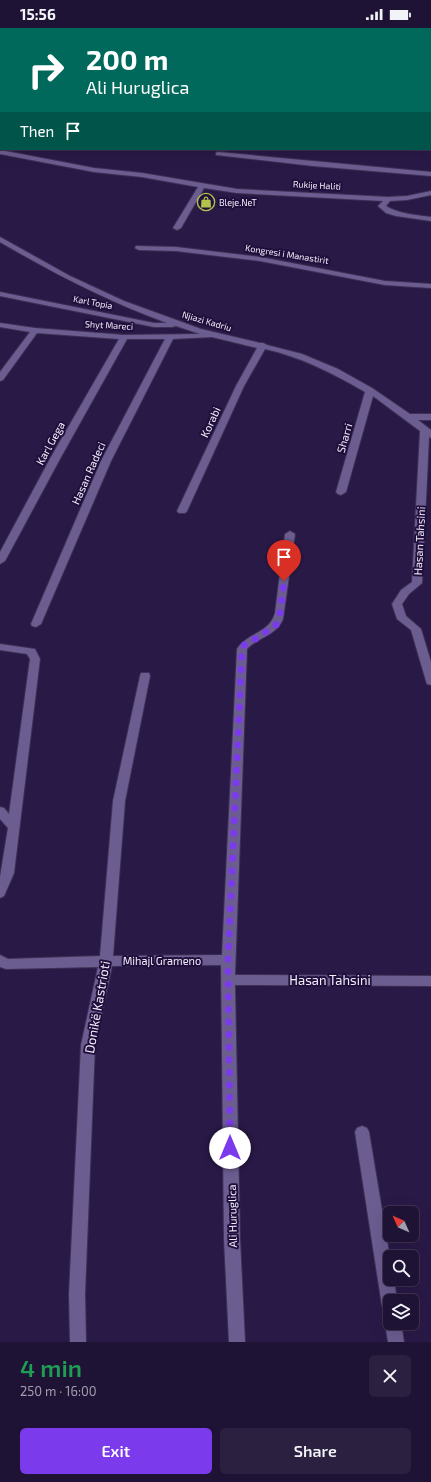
<!DOCTYPE html>
<meta charset="utf-8">
<style>
:root{--surface:#1f1335;--page:#2c2041;--text:#f1f3f6;--muted:#a19ead;--line:#3c3250;--accent:#7c3aed}
body{margin:0;font-family:"Exo 2",sans-serif;background:var(--page);color:var(--text);height:100vh;display:flex;flex-direction:column;font-size:15px;white-space:nowrap}
*{box-sizing:border-box;margin:0}
p{font-size:13px;color:var(--muted)}
.icon{flex:none;width:22px;height:22px;fill:none;stroke:currentColor;stroke-width:2;stroke-linecap:round;stroke-linejoin:round}
.map{position:relative;height:1314px;overflow:hidden}
.details{display:flex;flex-direction:column;background:var(--surface);flex:1}
.details>*{flex:none}
.top-card{position:absolute;left:0px;top:0px;width:431px;height:122px;box-shadow:0 4px 16px #0002,0 0 0 1px var(--line);background:#00695c;color:#fff;overflow:hidden}
.needle{width:26px;rotate:315deg}
.fabs{position:absolute;left:383px;top:1178px;display:grid;gap:8px}
.fabs a{display:grid;place-items:center;width:36px;height:36px;border-radius:6px;background:var(--surface);box-shadow:0 4px 16px #0002,0 0 0 1px var(--line);font-size:20px}
.pin{position:absolute;display:grid;place-items:center;width:34px;height:34px;color:#fff;margin:-41px -17px;border-radius:50% 50% 50% 0;rotate:-45deg;box-shadow:0 0 4px #0007}
.pin .icon{rotate:45deg}
.me{position:absolute;width:44px;margin:-22px;rotate:0deg;stroke-linejoin:round;filter:drop-shadow(0 0 3px #0008)}
.turn{display:flex;align-items:center;gap:14px;height:84px;padding:0 20px;font-size:18px}
.turn .icon{width:52px;height:52px;stroke-width:2.5}
.turn b{display:block;font-size:28px;line-height:34px}
.then{display:flex;align-items:center;height:38px;padding:0 20px;background:#0003;gap:8px;font-size:15px}
.round{display:grid;place-items:center;flex:none;width:42px;height:42px;border-radius:6px;background:var(--page)}
.summary{display:flex;align-items:center;justify-content:space-between;height:68px;padding:0 20px}
h1{font-size:24px;font-weight:600;line-height:30px;color:#1e9e55}
.button{display:flex;gap:8px;margin-top:auto;padding:8px 20px}
.button a{flex:1;height:46px;border-radius:6px;background:var(--accent);color:#fff;font-size:16px;font-weight:600;line-height:46px;text-align:center}
.button a+a{background:var(--page);color:var(--text)}
.status{display:flex;justify-content:space-between;align-items:center;height:28px;padding:0 20px;background:var(--surface);direction:ltr}
.status svg{height:11px;fill:currentColor}
.map>svg:first-child{display:block}
.lines{fill:none;stroke-linecap:round;stroke-linejoin:round}
.minor-casing{stroke:#3f3055;stroke-width:2}
.tertiary-casing{stroke:#3f3055;stroke-width:2}
.minor{fill:#6c5d91;fill-rule:evenodd}
.tertiary{fill:#6c5d91;fill-rule:evenodd}
.route{stroke:#7c3aed;stroke-width:7;stroke-dasharray:0 12.6}
.labels{text-anchor:middle;dominant-baseline:central;stroke-width:4;stroke-linejoin:round;paint-order:stroke}
.far-street-label{font-size:9px;fill:#f1eefb;stroke:#200f3c}
.far-poi-label{font-size:9px;fill:#f1eefb;stroke:#200f3c;text-anchor:start}
.street-label{font-size:11px;fill:#f1eefb;stroke:#200f3c}
.near-street-label{font-size:13px;fill:#f1eefb;stroke:#200f3c}
</style>
<div class="status"><b>15:56</b><svg viewBox="0 0 49 12"><path d="M0 12V9h3v3zM5 12V6h3v6zM10 12V3h3v9zM15 12V0h3v12zM26 1h20v11H26zM47 4h2v5h-2z"/></svg></div>
<div class="map">
<svg width="431" height="1314" viewBox="0 0 431 1314">
<rect width="100%" height="100%" fill="#291947"/>
<g class="lines">
<defs>
<path id="minor" d="M 75,0 L 81,0 L 81,1 L 75,1 Z
M 351,0 L 356,0 L 357,1 L 350,1 Z
M 430,66 L 431,66 L 430,72 Z
M 0,122 L 94,140 L 142,145 L 237,161 L 388,169 L 407,168 L 431,163 L 431,167 L 407,172 L 390,173 L 386,178 C 399,186 416,187 431,189 L 431,193 L 396,188 L 386,185 L 378,178 L 383,173 L 237,165 L 204,160 L 181,200 L 177,202 L 173,200 L 198,159 L 142,149 L 94,144 L 0,126 Z
M 218,124 L 431,144 L 431,148 L 313,138 L 216,127 L 216,125 Z
M 0,209 L 70,248 L 124,273 L 201,301 L 260,315 L 263,315 L 267,317 L 302,326 L 338,341 L 372,360 L 410,386 L 431,386 L 431,392 L 418,392 L 431,402 L 431,410 L 429,409 L 422,555 L 409,566 L 402,576 L 406,588 L 421,601 L 431,634 L 431,657 L 427,656 L 426,653 L 411,602 L 397,591 L 392,576 L 401,562 L 412,554 L 420,403 L 373,368 L 346,464 L 341,467 L 338,466 L 336,464 L 365,364 C 333,345 301,329 265,321 L 244,358 L 187,483 L 185,485 L 179,485 L 177,483 L 236,358 L 257,320 L 212,309 L 173,311 L 111,433 L 41,596 L 36,599 L 32,598 L 31,596 L 101,433 L 165,311 L 127,311 L 61,429 L 5,533 L 0,536 L 0,524 L 51,429 L 119,311 L 37,305 L 3,352 L 0,353 L 0,344 L 30,304 L 0,299 L 0,295 L 35,300 L 124,307 L 200,306 L 176,298 L 172,299 L 154,299 L 0,268 L 0,264 L 154,295 L 167,295 C 107,273 55,246 0,214 Z
M 136,218 L 176,219 L 260,229 L 385,253 L 431,256 L 431,260 L 385,257 L 260,233 L 176,223 L 139,222 L 135,220 Z
M 290,503 L 295,506 L 283,591 C 276,608 258,609 247,621 L 235,947 L 431,948 L 431,958 L 235,957 L 240,1211 L 245,1314 L 229,1314 L 224,1211 L 221,937 L 112,938 L 95,1017 L 85,1266 L 86,1314 L 70,1314 L 69,1266 L 81,1017 L 98,939 L 6,941 L 0,939 L 0,927 L 8,931 L 100,928 L 113,773 L 140,648 L 141,645 L 149,645 L 150,648 L 125,773 L 113,928 L 222,927 L 237,621 C 247,605 270,605 275,585 L 285,506 Z
M 0,616 L 35,621 L 40,631 L 14,845 L 4,868 L 0,870 L 0,849 L 8,800 L 0,791 L 0,779 L 4,780 L 9,786 L 30,631 L 27,626 L 0,622 Z
M 362,1098 L 367,1100 L 369,1104 L 390,1230 L 390,1251 L 394,1251 L 397,1273 L 390,1273 L 390,1286 L 384,1283 L 382,1278 L 355,1104 L 357,1100 Z
M 390,1289 L 390,1295 L 401,1295 L 404,1314 L 388,1314 L 385,1295 L 387,1290 Z"/>
<path id="tertiary" d="M 430,55 L 431,55 L 431,59 L 430,59 Z
M 0,76 L 1,76 L 1,80 L 0,80 Z"/>
</defs>
<use href="#minor" class="minor-casing"/>
<use href="#tertiary" class="tertiary-casing"/>
<use href="#minor" class="minor"/>
<use href="#tertiary" class="tertiary"/>
</g>
<g class="lines">
<path class="route" d="M 230,1120 L 228,932 L 242,621 L 245,616 L 257,610 L 276,597 L 280,585 L 284,553"/>
</g>
<defs>
<symbol id="shop-ring" viewBox="-11 -11 22 22"><circle r="9.5" fill="#200f3c" stroke="#b2c34c" stroke-width="1.5"/><path d="M-5-2.5h2.3a2.7 3.5 0 0 1 5.4 0H5L5.5 6h-11ZM-1.5-2.5h3a1.5 2.3 0 0 0-3 0Z" fill="#b2c34c"/></symbol>
</defs>
<g fill-rule="evenodd">
<use href="#shop-ring" x="196" y="164" width="20" height="20"/>
</g>
<g class="labels">
<g class="far-street-label">
<text transform="translate(317 157) rotate(3)">Rukije Haliti</text>
<text transform="translate(287 226) rotate(9)">Kongresi i Manastirit</text>
<text transform="translate(93 274) rotate(11)">Karl Topia</text>
<text transform="translate(207 293) rotate(16)">Njiazi Kadriu</text>
<text transform="translate(109 297) rotate(3)">Shyt Mareci</text>
</g>
<g class="far-poi-label">
<text x="219" y="174">Bleje.NeT</text>
</g>
<g class="street-label">
<text transform="translate(210 394) rotate(-65)">Korabi</text>
<text transform="translate(344 410) rotate(-74)">Sharri</text>
<text transform="translate(50 415) rotate(-61)">Karl Gega</text>
<text transform="translate(88 445) rotate(-66)">Hasan Radeci</text>
<text transform="translate(419 513) rotate(-87)">Hasan Tahsini</text>
<text x="162" y="932">Mihajl Grameno</text>
<text transform="translate(232 1188) rotate(-91)">Ali Huruglica</text>
</g>
<g class="near-street-label">
<text x="330" y="952">Hasan Tahsini</text>
<text transform="translate(97 979) rotate(-80)">Donikë Kastrioti</text>
</g>
</g>
</svg>
<div class="fabs">
<a><svg class="needle" viewBox="-14 -14 28 28"><path d="M0-13l5 13h-10z" fill="#e53935"/><path d="M0 13l5-13h-10z" fill="#a19ead"/></svg></a>
<a><svg class="icon" aria-label="search" viewBox="0 0 24 24"><circle cx="10" cy="10" r="6"/><path d="M15 15l6 6"/></svg></a>
<a><svg class="icon" aria-label="layers" viewBox="0 0 24 24"><path d="M12 4l9 5-9 5-9-5zM3 14l9 5 9-5"/></svg></a>
</div>
<div class="pin" style="left:284px;top:553px;background:#d93025"><svg class="icon" aria-label="arrive" viewBox="0 0 24 24"><path d="M6 21V4h12l-3 4 3 4H6"/></svg></div>
<svg class="me" style="left:230px;top:1120px" viewBox="-20 -20 40 40"><circle r="19" fill="#fff"/><path d="M0-13L10 11 0 6-10 11z" fill="#7c3aed"/></svg>
<div class="top-card">
<div class="turn"><svg class="icon" aria-label="right" viewBox="0 0 24 24"><path d="M7 20v-9h11M14 6l5 5-5 5"/></svg><div><b>200 m</b>Ali Huruglica</div></div>
<div class="then">Then<svg class="icon" aria-label="arrive" viewBox="0 0 24 24"><path d="M6 21V4h12l-3 4 3 4H6"/></svg></div>
</div>
</div>
<section class="details">
<div class="summary"><div><h1>4 min</h1><p>250 m · 16:00</p></div><a class="round"><svg class="icon" aria-label="close" viewBox="0 0 24 24"><path d="M6 6l12 12M18 6L6 18"/></svg></a></div>
<div class="button"><a>Exit</a><a>Share</a></div>
</section>
